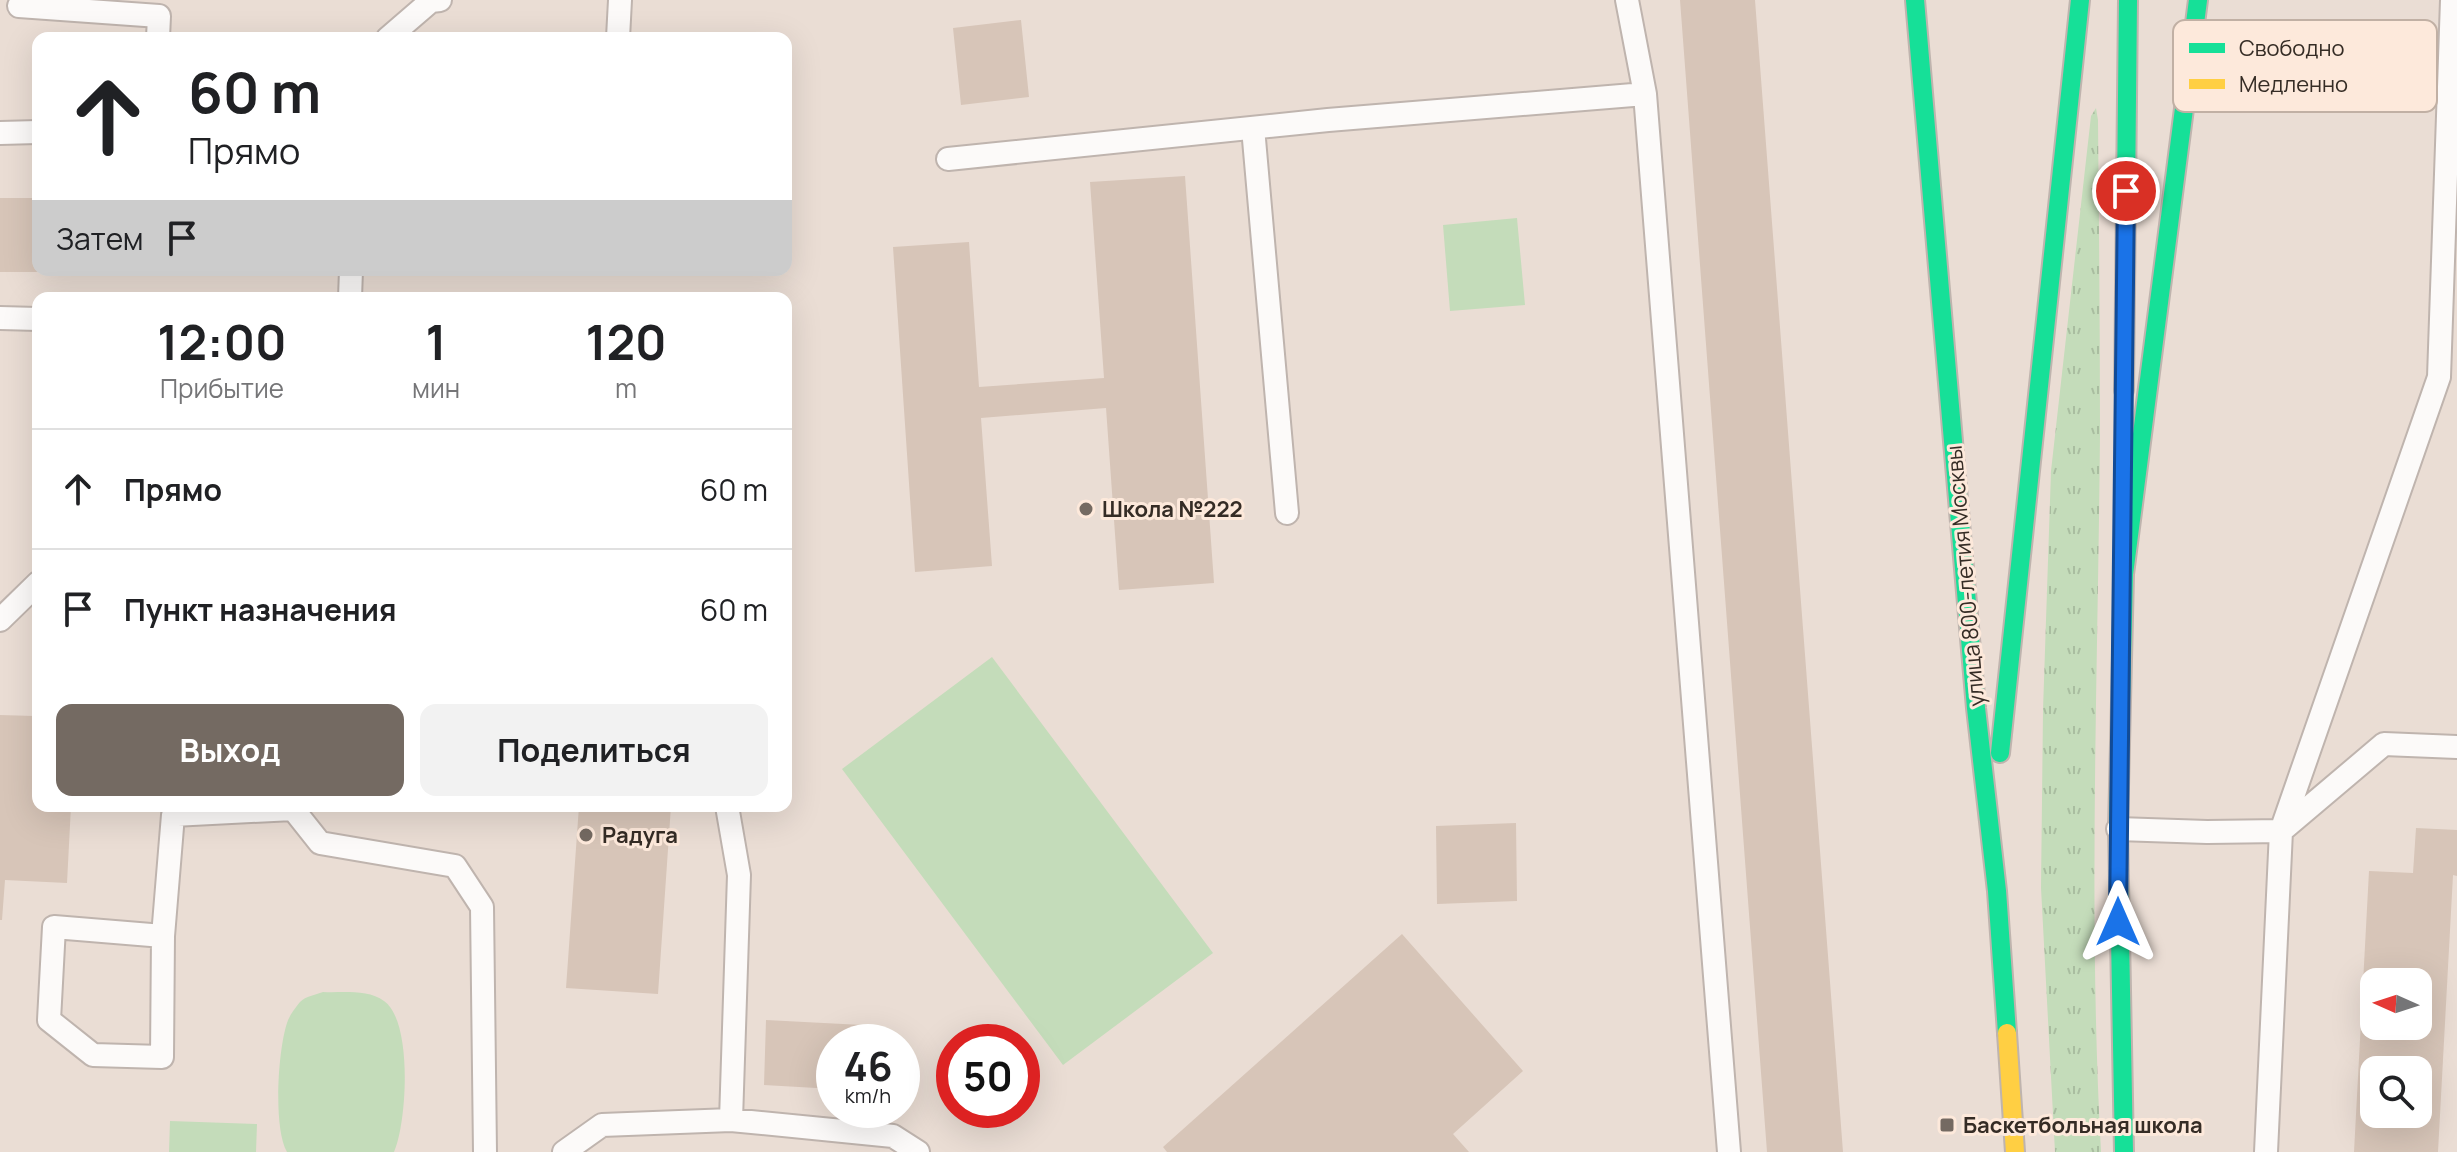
<!DOCTYPE html>
<html lang="ru">
<meta charset="utf-8">
<style>
:root{--surface:#fff;--page:#f2f2f2;--text:#202124;--muted:#757577;--line:#e0e0e0;--accent:#746a62}
body{margin:0;font-family:Manrope,sans-serif;background:var(--page);color:var(--text);height:100vh;display:flex;flex-direction:column;font-size:30px;white-space:nowrap}
*{box-sizing:border-box;margin:0}
p{font-size:26px;color:var(--muted)}
.icon{flex:none;width:44px;height:44px;fill:none;stroke:currentColor;stroke-width:2;stroke-linecap:round;stroke-linejoin:round}
.map{position:relative;flex:1;overflow:hidden}
.drawer{position:absolute;left:32px;top:292px;width:760px;height:520px;display:flex;flex-direction:column;background:var(--surface);border-radius:16px;box-shadow:0 8px 32px #0002}
.drawer>*{flex:none}
.banner{position:absolute;left:32px;top:32px;width:760px;height:244px;border-radius:16px;box-shadow:0 8px 32px #0002;background:#fff;color:var(--text);overflow:hidden}
.needle{width:52px;rotate:273deg}
.fabs{position:absolute;left:2360px;top:968px;display:grid;gap:16px}
.fabs a{display:grid;place-items:center;width:72px;height:72px;border-radius:16px;background:var(--surface);box-shadow:0 8px 32px #0002;font-size:40px}
.speed{position:absolute;left:816px;top:1024px;display:flex;gap:16px;font-size:40px;font-weight:700;text-align:center}
.speed>*{display:grid;place-content:center;width:104px;height:104px;border-radius:50%;background:var(--surface);box-shadow:0 8px 32px #0002;line-height:1}
.speed small{font-size:20px;font-weight:400}
.speed .limit{border:12px solid #d22;background:#fff;color:#111}
.pin{position:absolute;display:grid;place-items:center;width:68px;height:68px;color:#fff;margin:-34px;border:4px solid #fff;border-radius:50%;box-shadow:0 2px 8px #0007}
.me{position:absolute;width:88px;margin:-44px;rotate:0deg;stroke-linejoin:round;filter:drop-shadow(0 0 6px #0008)}
.turn{display:flex;align-items:center;gap:28px;height:168px;padding:0 24px;font-size:36px}
.turn .icon{width:104px;height:104px;stroke-width:2.5}
.turn b{display:block;font-size:56px;line-height:68px}
.then{display:flex;align-items:center;height:76px;padding:0 24px;background:#0003;gap:16px;font-size:30px}
.eta{display:flex;justify-content:space-evenly;align-items:center;height:136px;text-align:center}
.eta b{font-size:48px;font-weight:700;line-height:56px}
.primary-button{display:flex;gap:16px;margin-top:auto;padding:16px 24px}
.primary-button a{flex:1;height:92px;border-radius:16px;background:var(--accent);color:#fff;font-size:32px;font-weight:700;line-height:92px;text-align:center}
.primary-button a+a{background:var(--page);color:var(--text)}
ul{padding:0;list-style:none}
li{display:flex;align-items:center;gap:24px;height:120px;padding:0 24px;border-top:2px solid var(--line)}
li div{flex:1}
li b{display:block;font-size:30px}
li em{font-style:normal}
.map>svg:first-child{display:block}
.grass{fill:url(#grass-tufts)}
.park{fill:#c4dcba}
.building{fill:#d7c5b8;fill-rule:evenodd}
.lines{fill:none;stroke-linecap:round;stroke-linejoin:round}
.lane-casing{stroke:#bfb4ae;stroke-width:26}
.fast-casing{stroke:#bfb4ae;stroke-width:22}
.slow-casing{stroke:#bfb4ae;stroke-width:22}
.lane{stroke:#fcfaf9;stroke-width:22}
.fast{stroke:#16e098;stroke-width:18}
.slow{stroke:#ffcf43;stroke-width:18}
.route-casing{stroke:#114b97;stroke-width:20}
.route{stroke:#1a73e8;stroke-width:14}
.poi-dot{fill:#746a62;stroke:#fde9db;stroke-width:3}
.labels{text-anchor:middle;dominant-baseline:central;stroke-width:6;stroke-linejoin:round;paint-order:stroke}
.poi-label{font-size:22px;font-weight:bold;fill:#352c25;stroke:#fde9db;text-anchor:start}
.street-label{font-size:22px;fill:#352c25;stroke:#fde9db}
.key{fill:#fde9db;stroke:#c1b0a4;stroke-width:2}
.key-label{font-size:22px;fill:#352c25}
</style>
<div class="map">
<svg width="2457" height="1152" viewBox="0 0 2457 1152">
<defs>
<pattern id="grass-tufts" width="24" height="20" patternUnits="userSpaceOnUse" patternTransform="scale(2)"><rect width="24" height="20" fill="#c4dcba"/><path d="M3 7l-1-3M5 7V3M7 7l1-3M15 17l-1-3M17 17v-4M19 17l1-3" fill="none" stroke="#a9bda0"/></pattern>
</defs>
<rect width="100%" height="100%" fill="#eaddd4"/>
<path class="grass" d="M 2096,108 L 2098,120 C 2099,224 2100,329 2100,434 C 2098,673 2088,913 2101,1152 L 2055,1152 L 2041,888 L 2043,710 L 2051,471 L 2091,116 Z"/>
<path class="park" d="M 1517,218 L 1525,305 L 1450,311 L 1443,225 Z
M 992,657 L 1213,953 L 1063,1065 L 842,769 Z
M 323,992 C 342,993 368,989 384,1001 C 413,1021 407,1123 394,1152 L 287,1152 C 273,1128 278,1050 287,1023 C 289,1016 296,1007 300,1002 C 306,996 315,995 323,992 Z
M 170,1121 L 257,1124 L 256,1152 L 169,1152 Z"/>
<path class="building" d="M 1680,0 L 1755,0 L 1843,1152 L 1767,1152 Z
M 1021,20 L 1029,97 L 961,105 L 953,28 Z
M 1185,176 L 1214,583 L 1119,590 L 1106,408 L 981,418 L 992,566 L 915,572 L 893,247 L 969,242 L 979,387 L 1104,378 L 1090,182 Z
M 0,198 L 38,198 L 38,272 L 0,272 Z
M 36,693 L 38,693 L 38,806 L 71,806 L 67,883 L 5,880 L 2,920 L 0,920 L 0,715 L 34,716 Z
M 579,806 L 671,806 L 658,994 L 566,988 Z
M 1516,823 L 1517,901 L 1437,904 L 1436,826 Z
M 2416,828 L 2457,830 L 2457,876 L 2453,875 L 2438,1152 L 2354,1152 L 2369,871 L 2413,873 ZM 2374,982 L 2418,982 L 2418,1026 L 2374,1026 ZM 2374,1070 L 2418,1070 L 2418,1114 L 2374,1114 Z
M 1402,934 L 1523,1071 L 1453,1134 L 1469,1152 L 1167,1152 L 1163,1147 Z
M 766,1020 L 862,1025 L 861,1042 L 834,1042 L 834,1089 L 764,1085 Z"/>
<g class="lines">
<defs>
<path id="lane" d="M 1627,0 L 1645,94 L 1729,1152
M 19,6 L 159,16 L 158,38
M 388,38 L 431,1 L 440,0
M 618,38 L 620,0
M 1253,128 L 1287,513
M 0,133 L 38,132
M 948,159 L 1328,120 L 1645,94
M 350,298 L 351,270
M 0,318 L 38,319
M 0,620 L 38,583
M 727,806 L 739,875 L 731,1120
M 293,809 L 320,843 L 455,866 L 482,907 L 485,1152
M 2118,829 L 2207,832 L 2281,831 L 2439,377 L 2452,0
M 163,936 L 54,927 L 49,1020 L 93,1055 L 162,1057 L 163,936 L 173,815 L 293,809 L 293,806
M 564,1152 L 602,1125 L 731,1120 L 893,1136 L 918,1152
M 2266,1152 L 2281,831 L 2384,744 L 2457,747"/>
<path id="fast" d="M 1915,0 L 1976,708 L 1997,891 L 2007,1033
M 2124,390 L 2128,0
M 2000,753 L 2080,0
M 2124,1152 L 2118,829 L 2124,574 L 2198,0"/>
<path id="slow" d="M 2007,1033 L 2015,1152"/>
</defs>
<use href="#lane" class="lane-casing"/>
<use href="#fast" class="fast-casing"/>
<use href="#slow" class="slow-casing"/>
<use href="#lane" class="lane"/>
<use href="#fast" class="fast"/>
<use href="#slow" class="slow"/>
</g>
<g class="lines">
<defs>
<path id="route" d="M 2118,922 L 2126,191"/>
</defs>
<use href="#route" class="route-casing"/>
<use href="#route" class="route"/>
</g>
<g class="poi-dot">
<circle cx="1086" cy="509" r="8"/>
<circle cx="586" cy="835" r="8"/>
<rect x="1939" y="1117" width="16" height="16" rx="4"/>
</g>
<g class="labels">
<g class="poi-label">
<text x="1102" y="509">Школа №222</text>
<text x="602" y="835">Радуга</text>
<text x="1963" y="1125">Баскетбольная школа</text>
</g>
<g class="street-label">
<text transform="translate(1965 576) rotate(-95)">улица 800-летия Москвы</text>
</g>
</g>
<rect x="2173" y="20" width="264" height="92" rx="12" class="key"/>
<rect x="2189" y="43" width="36" height="10" fill="#16e098"/>
<rect x="2189" y="79" width="36" height="10" fill="#ffcf43"/>
<g class="key-label">
<text x="2239" y="56">Свободно</text>
<text x="2239" y="92">Медленно</text>
</g>
</svg>
<div class="fabs">
<a><svg class="needle" viewBox="-14 -14 28 28"><path d="M0-13l5 13h-10z" fill="#e53935"/><path d="M0 13l5-13h-10z" fill="#757577"/></svg></a>
<a><svg class="icon" aria-label="search" viewBox="0 0 24 24"><circle cx="10" cy="10" r="6"/><path d="M15 15l6 6"/></svg></a>
</div>
<div class="speed"><div>46<small>km/h</small></div><div class="limit">50</div></div>
<div class="pin" style="left:2126px;top:191px;background:#d93025"><svg class="icon" aria-label="arrive" viewBox="0 0 24 24"><path d="M6 21V4h12l-3 4 3 4H6"/></svg></div>
<svg class="me" style="left:2118px;top:922px" viewBox="-20 -20 40 40"><path d="M0-17L14 15 0 8-14 15z" fill="#1a73e8" stroke="#fff" stroke-width="4"/></svg>
<div class="banner">
<div class="turn"><svg class="icon" aria-label="ahead" viewBox="0 0 24 24"><path d="M12 20V5M6 11l6-6 6 6"/></svg><div><b>60 m</b>Прямо</div></div>
<div class="then">Затем<svg class="icon" aria-label="arrive" viewBox="0 0 24 24"><path d="M6 21V4h12l-3 4 3 4H6"/></svg></div>
</div>
<section class="drawer">
<div class="eta">
<div><b>12:00</b><p>Прибытие</p></div>
<div><b>1</b><p>мин</p></div>
<div><b>120</b><p>m</p></div>
</div>
<ul>
<li><svg class="icon" aria-label="ahead" viewBox="0 0 24 24"><path d="M12 20V5M6 11l6-6 6 6"/></svg><div><b>Прямо</b></div><em>60 m</em></li>
<li><svg class="icon" aria-label="arrive" viewBox="0 0 24 24"><path d="M6 21V4h12l-3 4 3 4H6"/></svg><div><b>Пункт назначения</b></div><em>60 m</em></li>
</ul>
<div class="primary-button"><a>Выход</a><a>Поделиться</a></div>
</section>
</div>
